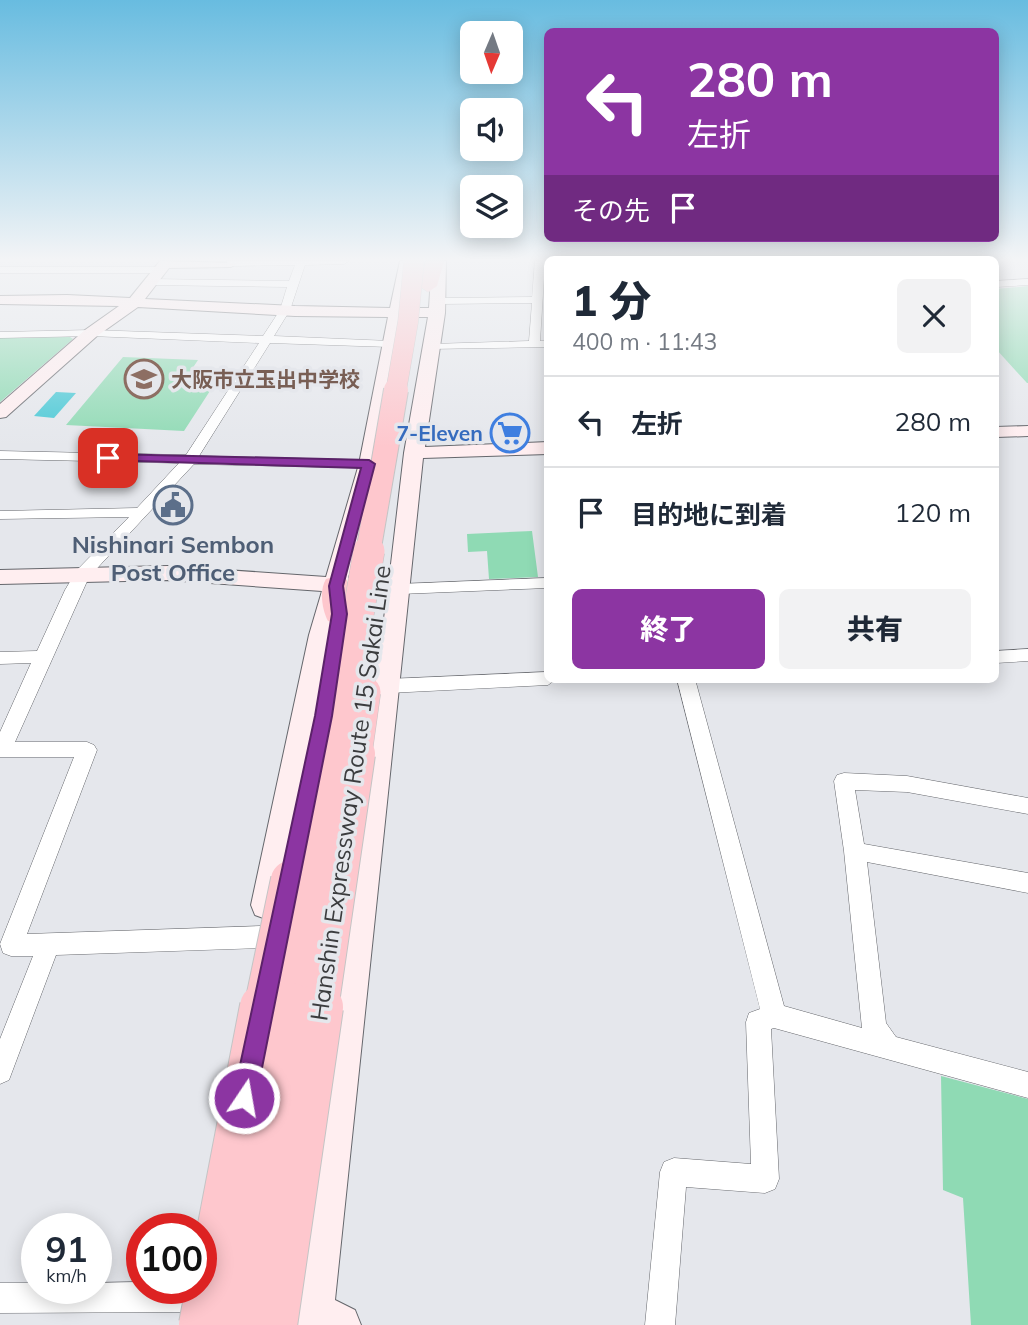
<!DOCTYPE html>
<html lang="ja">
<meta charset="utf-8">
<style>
:root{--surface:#fff;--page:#f2f2f3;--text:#1f2937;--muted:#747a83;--line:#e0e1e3;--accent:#8c35a2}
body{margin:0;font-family:Mulish,"Noto Sans JP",sans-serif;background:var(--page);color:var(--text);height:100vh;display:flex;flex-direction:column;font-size:26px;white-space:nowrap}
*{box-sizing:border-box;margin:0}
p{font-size:23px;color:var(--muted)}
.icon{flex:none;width:38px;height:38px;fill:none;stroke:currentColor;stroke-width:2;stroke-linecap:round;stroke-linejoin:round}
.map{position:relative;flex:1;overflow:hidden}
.side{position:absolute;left:544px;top:256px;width:455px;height:427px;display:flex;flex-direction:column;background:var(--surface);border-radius:10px;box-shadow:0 4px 18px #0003}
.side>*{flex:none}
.guide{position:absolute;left:544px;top:28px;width:455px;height:214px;border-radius:10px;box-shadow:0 4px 18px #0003;background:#8c35a2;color:#fff;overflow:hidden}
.needle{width:46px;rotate:182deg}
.fabs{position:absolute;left:460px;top:21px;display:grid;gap:14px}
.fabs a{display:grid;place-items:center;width:63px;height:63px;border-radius:10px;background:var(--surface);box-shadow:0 4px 18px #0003;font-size:35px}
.speed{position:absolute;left:21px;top:1213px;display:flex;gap:14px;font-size:35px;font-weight:700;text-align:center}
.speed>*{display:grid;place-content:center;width:91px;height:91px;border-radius:50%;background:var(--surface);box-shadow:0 4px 18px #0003;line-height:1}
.speed small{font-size:18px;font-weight:400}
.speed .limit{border:10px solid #d22;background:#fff;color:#111}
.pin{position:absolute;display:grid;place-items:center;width:60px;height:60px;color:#fff;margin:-30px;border-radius:14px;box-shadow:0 4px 10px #0006}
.me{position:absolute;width:77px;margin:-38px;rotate:12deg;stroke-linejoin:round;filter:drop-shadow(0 0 5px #0008)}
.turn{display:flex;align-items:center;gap:24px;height:147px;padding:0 28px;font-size:32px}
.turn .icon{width:91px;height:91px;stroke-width:2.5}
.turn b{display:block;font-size:49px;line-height:60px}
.then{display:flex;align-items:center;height:66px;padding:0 28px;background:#0003;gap:14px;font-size:26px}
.round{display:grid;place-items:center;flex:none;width:74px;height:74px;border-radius:10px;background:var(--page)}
.overview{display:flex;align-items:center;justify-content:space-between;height:119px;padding:0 28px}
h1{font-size:42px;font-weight:800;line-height:52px}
.action{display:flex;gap:14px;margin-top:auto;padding:14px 28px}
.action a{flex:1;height:80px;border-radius:10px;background:var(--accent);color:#fff;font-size:28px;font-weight:800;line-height:80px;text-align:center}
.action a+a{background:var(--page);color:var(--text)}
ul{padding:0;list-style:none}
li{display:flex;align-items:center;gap:21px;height:91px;padding:0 28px;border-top:2px solid var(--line)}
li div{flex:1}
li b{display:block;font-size:26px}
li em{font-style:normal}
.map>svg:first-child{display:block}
.green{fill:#8fdab4}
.water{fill:#48c8d5}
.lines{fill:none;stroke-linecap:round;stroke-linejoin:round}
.street-casing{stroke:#65676c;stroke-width:1}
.secondary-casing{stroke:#65676c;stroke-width:2}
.highway-casing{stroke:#c4c4c5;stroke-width:1}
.street{fill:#fff;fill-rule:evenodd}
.secondary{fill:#ffeef0;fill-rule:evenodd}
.highway{fill:#fec7cd;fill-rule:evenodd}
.highway-bridge-far4-casing{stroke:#c4c4c5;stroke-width:21;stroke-linecap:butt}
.highway-bridge-far3-casing{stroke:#c4c4c5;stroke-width:26;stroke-linecap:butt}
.highway-bridge-far2-casing{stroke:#c4c4c5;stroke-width:32;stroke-linecap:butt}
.highway-bridge-far1-casing{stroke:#c4c4c5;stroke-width:40;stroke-linecap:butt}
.highway-bridge-casing{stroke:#c4c4c5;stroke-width:50;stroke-linecap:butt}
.highway-bridge-far4{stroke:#fec7cd;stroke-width:20}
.highway-bridge-far3{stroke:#fec7cd;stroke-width:24}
.highway-bridge-far2{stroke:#fec7cd;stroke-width:31}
.highway-bridge-far1{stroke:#fec7cd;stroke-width:38}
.highway-bridge{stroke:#fec7cd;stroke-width:48}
.route{fill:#8c35a2;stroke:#5b2269;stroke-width:2}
.labels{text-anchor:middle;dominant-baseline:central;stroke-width:7;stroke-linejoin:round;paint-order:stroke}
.far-education-label{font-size:21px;font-weight:bold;fill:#785e54;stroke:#e5e7ec;text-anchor:start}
.far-shop-label{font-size:21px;font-weight:bold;fill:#366cbe;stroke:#e5e7ec;text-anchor:end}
.service-label{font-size:24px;font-weight:bold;fill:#4e5e75;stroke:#e5e7ec}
.street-label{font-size:24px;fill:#3b3c3e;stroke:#e5e7ec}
</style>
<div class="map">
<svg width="1028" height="1325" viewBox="0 0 1028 1325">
<rect width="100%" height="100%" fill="#e5e7ec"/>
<path class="green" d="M 1028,286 L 1028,383 L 1027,383 L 996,349 L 996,289 Z
M 70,337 L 73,339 L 0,402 L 0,338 Z
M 123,357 L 198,360 L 188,375 L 219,377 L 184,431 L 66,425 Z
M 532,531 L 538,577 L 489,579 L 487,551 L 468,552 L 467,534 Z
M 941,1076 L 1028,1099 L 1028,1325 L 971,1325 L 963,1198 L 943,1190 Z"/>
<path class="water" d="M 56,392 L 76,393 L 54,418 L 34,416 Z"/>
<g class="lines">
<defs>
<path id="street" d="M 227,261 L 349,261 L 344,264 L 305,265 L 290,310 L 274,336 L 390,341 L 396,344 L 390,347 L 270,343 L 199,456 L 369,460 L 376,464 L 369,468 L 194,464 L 89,577 L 15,742 L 87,742 L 94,745 L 97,750 L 27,934 L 260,926 L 268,929 L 271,937 L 268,945 L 260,948 L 56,955 L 9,1080 L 0,1084 L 0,1039 L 33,956 L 11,956 L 3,953 L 0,944 L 74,757 L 0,757 L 0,732 L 31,663 L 0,664 L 0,652 L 37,651 L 65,590 L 77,570 L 129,517 L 0,519 L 0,511 L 137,508 L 179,463 L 0,459 L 0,451 L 186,455 L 259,343 L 91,336 L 0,338 L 0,332 L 91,330 L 263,336 L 280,310 L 287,287 L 151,285 L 146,282 L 151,279 L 289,281 L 295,265 L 231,266 L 228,265 Z
M 535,261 L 545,261 L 540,341 L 548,341 L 548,347 L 428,349 L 428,345 L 432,344 L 529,341 L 532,303 L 439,304 L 434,301 L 439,298 L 532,297 Z
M 0,267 L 160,267 L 165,270 L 160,273 L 0,273 Z
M 1028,279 L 1028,285 L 996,287 L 996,281 Z
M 548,578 L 548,588 L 400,594 L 392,589 L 400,584 Z
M 1028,649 L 1028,661 L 996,663 L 996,651 Z
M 548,672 L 548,679 L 556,679 L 548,685 L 388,693 L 382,691 L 379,686 L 382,681 L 388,679 Z
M 677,679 L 695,679 L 784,1006 L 862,1028 L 844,851 L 834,781 L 837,775 L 844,773 L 907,776 L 1028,798 L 1028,814 L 907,792 L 855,790 L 864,844 L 1028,873 L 1028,893 L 867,862 L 886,1023 L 896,1037 L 1028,1072 L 1028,1098 L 774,1028 L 771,1029 L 779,1179 L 775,1189 L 765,1193 L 686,1187 L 675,1325 L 645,1325 L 660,1172 L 664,1162 L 674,1158 L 751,1164 L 746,1022 L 749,1013 L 760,1009 Z
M 142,1282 L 142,1288 L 197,1288 L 201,1297 L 196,1307 L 186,1312 L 0,1313 L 0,1283 L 37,1283 L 37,1288 L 96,1288 L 96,1283 Z"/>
<path id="secondary" d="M 160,261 L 238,263 L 231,267 L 169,268 L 145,299 L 295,306 L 390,308 L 400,261 L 414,261 L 405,308 L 429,308 L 432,261 L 446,261 L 445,313 L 425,447 L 548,442 L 548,454 L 423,458 L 335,1300 L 355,1310 L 361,1325 L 285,1325 L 278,1310 L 284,1295 L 294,1291 L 387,596 L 344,593 L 333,635 L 281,905 L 277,915 L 266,919 L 255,915 L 251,905 L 309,635 L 322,591 L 168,580 L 0,584 L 0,570 L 168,566 L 326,577 L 359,464 L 388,317 L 295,316 L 138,307 L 97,336 L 6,417 L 0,418 L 0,404 L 85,330 L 119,306 L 0,304 L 0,296 L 67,295 L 130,298 ZM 403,317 L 428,317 L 404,453 L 389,581 L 348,578 L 379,464 Z
M 1028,426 L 1028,436 L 996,437 L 996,427 Z"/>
<path id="highway" d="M 426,261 L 444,261 L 437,286 L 428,292 L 419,286 Z
M 336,576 L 346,579 C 353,590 356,610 350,621 L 339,624 L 328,621 C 322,610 319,590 326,579 Z"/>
</defs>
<use href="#street" class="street-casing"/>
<use href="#secondary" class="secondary-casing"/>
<use href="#highway" class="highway-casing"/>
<use href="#street" class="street"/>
<use href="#secondary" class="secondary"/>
<use href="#highway" class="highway"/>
<defs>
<path id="highway-bridge-far4" d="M 396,391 L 408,322 L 414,261"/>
<path id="highway-bridge-far3" d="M 368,553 L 396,390"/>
<path id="highway-bridge-far2" d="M 334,756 L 369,551
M 356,756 L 365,692"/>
<path id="highway-bridge-far1" d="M 263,1009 L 290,880
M 290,1009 L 334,754
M 319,1009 L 356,754"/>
<path id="highway-bridge" d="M 203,1325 L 264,1007
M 236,1325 L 290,1007
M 273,1325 L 319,1007"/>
</defs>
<use href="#highway-bridge-far4" class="highway-bridge-far4-casing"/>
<use href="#highway-bridge-far3" class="highway-bridge-far3-casing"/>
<use href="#highway-bridge-far2" class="highway-bridge-far2-casing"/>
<use href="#highway-bridge-far1" class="highway-bridge-far1-casing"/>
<use href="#highway-bridge" class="highway-bridge-casing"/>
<use href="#highway-bridge-far4" class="highway-bridge-far4"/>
<use href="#highway-bridge-far3" class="highway-bridge-far3"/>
<use href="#highway-bridge-far2" class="highway-bridge-far2"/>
<use href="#highway-bridge-far1" class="highway-bridge-far1"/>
<use href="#highway-bridge" class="highway-bridge"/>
</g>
<linearGradient id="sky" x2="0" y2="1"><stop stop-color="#68bce0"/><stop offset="0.58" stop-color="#f3f4f6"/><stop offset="1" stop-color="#f3f4f6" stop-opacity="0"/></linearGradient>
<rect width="1028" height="447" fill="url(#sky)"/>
<path class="route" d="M 108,454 L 369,460 L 375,464 L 343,586 L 347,614 L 332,716 L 256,1098 L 253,1106 L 244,1110 L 236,1106 L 233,1098 L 315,716 L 332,614 L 329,586 L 361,468 L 104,460 L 104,455 Z"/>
<defs>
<symbol id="school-ring" viewBox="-11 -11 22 22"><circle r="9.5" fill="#e5e7ec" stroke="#8d6e63" stroke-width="1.5"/><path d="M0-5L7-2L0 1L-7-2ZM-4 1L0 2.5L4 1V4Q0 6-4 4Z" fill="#8d6e63"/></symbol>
<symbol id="supermarket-ring" viewBox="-11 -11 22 22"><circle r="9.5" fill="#e5e7ec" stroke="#3f7fe0" stroke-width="1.5"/><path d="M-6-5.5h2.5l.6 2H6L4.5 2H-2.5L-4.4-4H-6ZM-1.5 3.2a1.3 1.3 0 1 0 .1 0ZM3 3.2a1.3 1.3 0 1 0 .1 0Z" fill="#3f7fe0"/></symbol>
<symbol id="civic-ring" viewBox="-11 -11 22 22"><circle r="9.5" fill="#e5e7ec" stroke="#5c6f8a" stroke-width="1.5"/><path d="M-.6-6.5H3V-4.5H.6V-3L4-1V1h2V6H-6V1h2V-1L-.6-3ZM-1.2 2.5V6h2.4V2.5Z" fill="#5c6f8a"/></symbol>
</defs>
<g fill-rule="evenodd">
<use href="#school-ring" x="122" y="357" width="44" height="44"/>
<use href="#supermarket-ring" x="488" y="411" width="44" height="44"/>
<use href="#civic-ring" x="151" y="483" width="44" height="44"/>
</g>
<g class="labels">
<g class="far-education-label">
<text x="171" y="379">大阪市立玉出中学校</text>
</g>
<g class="far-shop-label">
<text x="483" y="433">7-Eleven</text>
</g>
<g class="service-label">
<text x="173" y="544">Nishinari Sembon<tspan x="173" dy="28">Post Office</tspan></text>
</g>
<g class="street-label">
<text transform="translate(350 793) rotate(-82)">Hanshin Expressway Route 15 Sakai Line</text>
</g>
</g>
</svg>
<div class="fabs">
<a><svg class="needle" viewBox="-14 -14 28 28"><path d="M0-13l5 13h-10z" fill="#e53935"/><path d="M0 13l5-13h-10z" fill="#747a83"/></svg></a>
<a><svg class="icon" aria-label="sound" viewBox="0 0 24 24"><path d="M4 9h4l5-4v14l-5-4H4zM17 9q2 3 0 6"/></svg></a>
<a><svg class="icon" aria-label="layers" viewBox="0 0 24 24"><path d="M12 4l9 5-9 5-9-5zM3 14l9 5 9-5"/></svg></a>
</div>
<div class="speed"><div>91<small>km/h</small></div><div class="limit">100</div></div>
<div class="pin" style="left:108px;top:458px;background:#d93025"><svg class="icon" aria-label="arrive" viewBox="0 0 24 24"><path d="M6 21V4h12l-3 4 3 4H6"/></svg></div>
<svg class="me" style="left:244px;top:1098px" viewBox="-20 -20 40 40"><circle r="17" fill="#8c35a2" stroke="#fff" stroke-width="3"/><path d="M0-11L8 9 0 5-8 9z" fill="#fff"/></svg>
<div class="guide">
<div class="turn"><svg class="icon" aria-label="left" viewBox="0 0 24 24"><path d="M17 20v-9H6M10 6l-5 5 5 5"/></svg><div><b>280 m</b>左折</div></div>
<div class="then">その先<svg class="icon" aria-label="arrive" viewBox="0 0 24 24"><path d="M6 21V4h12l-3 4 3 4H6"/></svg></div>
</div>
<section class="side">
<div class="overview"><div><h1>1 分</h1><p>400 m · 11:43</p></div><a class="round"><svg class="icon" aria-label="close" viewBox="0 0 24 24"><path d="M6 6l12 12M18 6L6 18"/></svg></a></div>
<ul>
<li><svg class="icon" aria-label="left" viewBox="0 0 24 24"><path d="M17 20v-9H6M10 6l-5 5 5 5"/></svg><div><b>左折</b></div><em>280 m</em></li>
<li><svg class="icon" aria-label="arrive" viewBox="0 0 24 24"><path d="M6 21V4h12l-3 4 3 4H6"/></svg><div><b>目的地に到着</b></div><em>120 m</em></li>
</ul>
<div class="action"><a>終了</a><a>共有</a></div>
</section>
</div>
